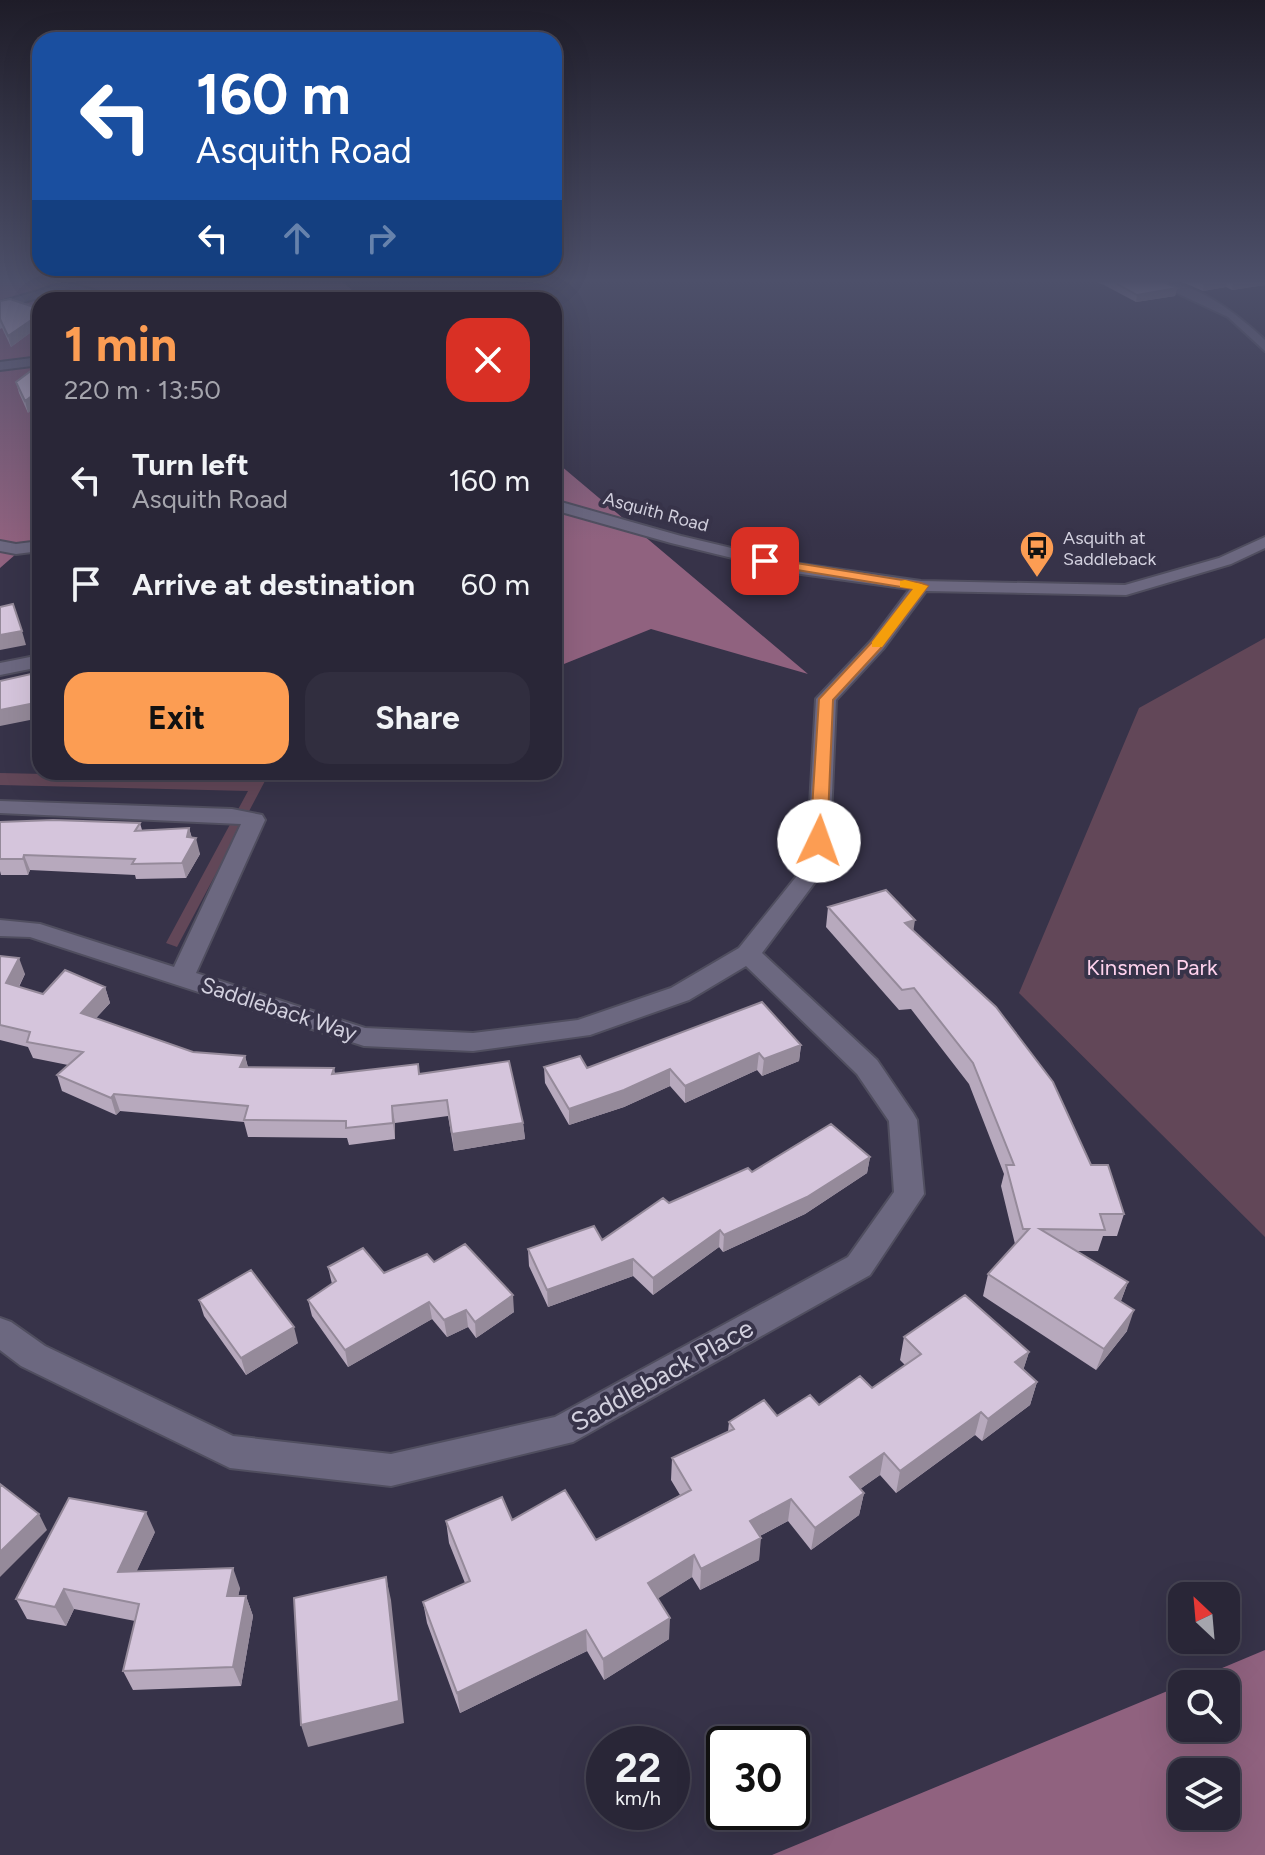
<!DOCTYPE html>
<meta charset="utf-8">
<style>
:root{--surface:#292637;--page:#312e3f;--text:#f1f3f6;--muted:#a5a5ad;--line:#454352;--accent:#fc9d53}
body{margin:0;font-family:Figtree,sans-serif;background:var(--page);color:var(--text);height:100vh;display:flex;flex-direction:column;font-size:30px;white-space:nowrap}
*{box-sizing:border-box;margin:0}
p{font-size:26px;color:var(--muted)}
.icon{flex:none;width:44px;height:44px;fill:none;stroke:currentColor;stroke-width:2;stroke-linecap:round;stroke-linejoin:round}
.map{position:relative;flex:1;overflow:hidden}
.details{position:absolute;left:32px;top:292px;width:530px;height:488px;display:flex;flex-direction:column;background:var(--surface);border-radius:24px;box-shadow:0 8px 32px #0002,0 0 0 2px var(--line)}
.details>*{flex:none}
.top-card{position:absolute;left:32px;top:32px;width:530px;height:244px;border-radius:24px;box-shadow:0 8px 32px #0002,0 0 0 2px var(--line);background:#1a4fa0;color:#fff;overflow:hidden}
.needle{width:52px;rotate:334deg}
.tools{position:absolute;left:1168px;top:1582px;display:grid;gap:16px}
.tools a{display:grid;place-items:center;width:72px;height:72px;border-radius:16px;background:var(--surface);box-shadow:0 8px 32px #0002,0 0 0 2px var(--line);font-size:40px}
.speed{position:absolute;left:586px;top:1726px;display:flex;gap:16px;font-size:40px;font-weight:700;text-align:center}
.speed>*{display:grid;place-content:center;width:104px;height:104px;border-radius:50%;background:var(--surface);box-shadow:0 8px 32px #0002,0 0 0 2px var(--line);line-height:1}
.speed small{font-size:20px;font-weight:400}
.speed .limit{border:4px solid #111;border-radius:12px;background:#fff;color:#111}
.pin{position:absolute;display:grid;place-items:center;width:68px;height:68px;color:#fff;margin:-34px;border-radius:16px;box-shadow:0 4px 12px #0006}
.me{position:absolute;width:88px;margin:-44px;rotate:3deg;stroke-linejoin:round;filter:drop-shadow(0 0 6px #0008)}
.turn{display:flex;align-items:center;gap:28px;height:168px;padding:0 32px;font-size:36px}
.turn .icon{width:104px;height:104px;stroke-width:2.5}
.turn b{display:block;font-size:56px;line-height:68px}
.lanes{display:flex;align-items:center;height:76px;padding:0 32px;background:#0003;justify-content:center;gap:40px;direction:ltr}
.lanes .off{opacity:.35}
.round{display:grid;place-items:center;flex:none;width:84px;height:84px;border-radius:24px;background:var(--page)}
.headline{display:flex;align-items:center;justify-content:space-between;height:136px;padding:0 32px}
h1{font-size:48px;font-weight:700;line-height:60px;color:var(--accent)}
.button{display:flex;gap:16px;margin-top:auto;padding:16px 32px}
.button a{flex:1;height:92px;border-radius:24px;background:var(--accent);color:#111;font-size:32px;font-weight:700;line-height:92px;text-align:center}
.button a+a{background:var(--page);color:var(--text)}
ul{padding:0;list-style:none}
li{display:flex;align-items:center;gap:24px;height:104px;padding:0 32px}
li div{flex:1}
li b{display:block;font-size:30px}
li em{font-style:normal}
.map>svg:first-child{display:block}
.green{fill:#624758}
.forest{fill:#90627f;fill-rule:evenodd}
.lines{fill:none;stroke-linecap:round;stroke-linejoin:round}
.minor-casing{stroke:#504e5f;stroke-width:4}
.minor{fill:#6c6880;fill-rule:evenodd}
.wall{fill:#b7a9bd}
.shaded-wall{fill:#958a9a}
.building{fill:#d5c5dc;stroke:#958a9a;stroke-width:2}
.route{fill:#fc9d53;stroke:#a46636;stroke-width:2}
.slow{fill:#f59e0b}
.labels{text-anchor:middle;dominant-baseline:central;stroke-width:8;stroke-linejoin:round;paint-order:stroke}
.far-street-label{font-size:18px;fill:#d2d0de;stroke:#373349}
.far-poi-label{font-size:18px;fill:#d2d0de;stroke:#373349;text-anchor:start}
.park-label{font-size:22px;fill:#fed2ed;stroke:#373349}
.street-label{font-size:22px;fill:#d2d0de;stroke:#373349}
.near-street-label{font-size:26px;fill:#d2d0de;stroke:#373349}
</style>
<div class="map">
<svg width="1265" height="1855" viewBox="0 0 1265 1855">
<rect width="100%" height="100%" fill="#373349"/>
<path class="green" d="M 1265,638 L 1265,1237 L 1019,993 L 1139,708 Z
M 0,773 L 266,779 L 177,947 L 166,943 L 248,791 L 0,785 Z"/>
<path class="forest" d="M 0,280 L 340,280 L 364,300 L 40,300 L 40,533 L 0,568 Z
M 554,460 L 808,674 L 651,629 L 554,668 Z
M 1265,1650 L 1265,1855 L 772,1855 L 1182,1685 L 1182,1728 L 1226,1728 L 1226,1684 L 1184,1684 ZM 1182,1772 L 1226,1772 L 1226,1816 L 1182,1816 Z"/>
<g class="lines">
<defs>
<path id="minor" d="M 40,280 L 58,280 L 129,300 L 111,300 L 68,289 L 0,309 L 0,302 L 55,286 Z
M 1149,280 C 1194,280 1234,311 1265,340 L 1265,351 L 1228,317 Z
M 40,357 L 40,365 L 0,370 L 0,362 Z
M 554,500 L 681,536 L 794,563 L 921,581 L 1125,585 L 1219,558 L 1265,537 L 1265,548 L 1231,564 L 1126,595 L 926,591 L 883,649 L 836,700 L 830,841 L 818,878 L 762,953 L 877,1060 L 913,1113 L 917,1120 L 924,1194 L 870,1275 L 573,1442 L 391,1486 L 230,1468 L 21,1366 L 0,1350 L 0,1318 L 11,1322 L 45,1346 L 233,1436 L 391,1454 L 555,1417 L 848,1257 L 894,1192 L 889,1121 L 857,1074 L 746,966 L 689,1000 L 590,1035 L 473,1051 L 364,1046 L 30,937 L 0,936 L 0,920 L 40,924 L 174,967 L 241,824 L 0,813 L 0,801 L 232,809 L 262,815 L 265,820 L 196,973 L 365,1028 L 473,1033 L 578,1020 L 671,988 L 739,948 L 796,877 L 808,841 L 816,699 L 871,641 L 910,589 L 794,573 L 671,543 L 554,510 Z
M 0,541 L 16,544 L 40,541 L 40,551 L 16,554 L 0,551 Z
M 40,655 L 40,667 L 0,675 L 0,663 Z"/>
</defs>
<use href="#minor" class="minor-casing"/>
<use href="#minor" class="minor"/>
</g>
<path class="wall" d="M 1091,280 L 1159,280 L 1177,288 L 1175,296 L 1136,302 L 1104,285 Z
M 1168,280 L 1265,280 L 1265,285 L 1232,290 L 1226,287 L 1203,291 L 1182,282 Z
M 0,301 L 40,309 L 40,343 L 35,336 L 34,330 L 11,347 L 2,328 L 0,329 Z
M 40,364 L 28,413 L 19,393 L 16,382 Z
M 0,822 L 140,823 L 142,830 L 189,828 L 192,838 L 200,854 L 186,878 L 136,879 L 135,875 L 30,870 L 28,875 L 1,875 L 0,871 Z
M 828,907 L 914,931 L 1091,1165 L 1124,1214 L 1117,1236 L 1103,1236 L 1098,1251 L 1076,1251 L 1128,1282 L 1121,1301 L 1127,1331 L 1096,1370 L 983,1296 L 988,1274 L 1015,1244 L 1001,1186 L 1004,1174 L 969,1084 L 911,1009 L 899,1010 L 826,927 Z
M 0,956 L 25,974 L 19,987 L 43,994 L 105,987 L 110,1003 L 96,1018 L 193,1052 L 245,1056 L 248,1067 L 334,1068 L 335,1074 L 418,1064 L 419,1074 L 523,1123 L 525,1139 L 454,1151 L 448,1116 L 395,1123 L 395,1139 L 349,1145 L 347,1138 L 248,1137 L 244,1122 L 120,1111 L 116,1115 L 62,1091 L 57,1075 L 68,1065 L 33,1058 L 28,1047 L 0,1040 Z
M 801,1045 L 799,1061 L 762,1076 L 757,1070 L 685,1103 L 670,1086 L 624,1107 L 569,1125 L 545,1083 L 544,1067 L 587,1068 Z
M 870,1157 L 867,1173 L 805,1214 L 723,1252 L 719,1247 L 653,1295 L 633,1276 L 548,1307 L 529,1266 L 528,1249 L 602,1240 L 669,1203 L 752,1172 Z
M 434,1262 L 514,1312 L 476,1338 L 468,1327 L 447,1337 L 432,1319 L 348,1367 L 312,1316 L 308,1300 L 332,1284 L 328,1267 L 384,1273 Z
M 199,1300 L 298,1343 L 246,1375 L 204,1316 Z
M 904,1337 L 1029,1352 L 1023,1370 L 1037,1382 L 1030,1405 L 982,1441 L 975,1435 L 896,1493 L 880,1475 L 860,1489 L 864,1493 L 859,1515 L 811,1550 L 788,1521 L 760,1536 L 759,1560 L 700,1590 L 692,1577 L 658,1598 L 669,1639 L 604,1680 L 587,1651 L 460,1713 L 427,1623 L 423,1602 L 465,1583 L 449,1543 L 446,1521 L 512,1520 L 596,1540 L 680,1495 L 671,1480 L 672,1458 L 728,1432 L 729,1422 L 777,1416 L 819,1405 L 872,1388 L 905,1365 L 900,1360 Z
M 155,1532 L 136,1572 L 240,1588 L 238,1596 L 246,1596 L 253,1616 L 241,1686 L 133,1690 L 123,1671 L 135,1621 L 74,1609 L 66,1626 L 27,1619 L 16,1599 Z"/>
<path class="shaded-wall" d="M 1224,280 L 1228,280 L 1226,287 L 1203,291 L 1204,284 Z
M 1251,280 L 1265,280 L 1265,285 L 1232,290 L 1233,283 Z
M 1177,288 L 1175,296 L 1136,302 L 1137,295 Z
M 40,314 L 40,326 L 33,326 L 34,330 L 11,347 L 8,336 Z
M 40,390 L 40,404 L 28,413 L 25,401 Z
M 22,631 L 26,645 L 0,650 L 0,635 Z
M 40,702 L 40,718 L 0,726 L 0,710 Z
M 189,828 L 193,844 L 196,838 L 200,854 L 186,878 L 182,863 Z
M 24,855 L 30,870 L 28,875 L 23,859 Z
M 915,920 L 912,940 L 905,923 Z
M 19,958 L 25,974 L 12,999 L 6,983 Z
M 105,987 L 110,1003 L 86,1029 L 81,1013 Z
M 801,1045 L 799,1061 L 762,1076 L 764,1059 Z
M 759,1053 L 757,1070 L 685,1103 L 685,1086 Z
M 245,1056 L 249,1073 L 240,1067 Z
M 670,1069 L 670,1086 L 624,1107 L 569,1125 L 569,1109 Z
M 114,1094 L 120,1111 L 116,1115 L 111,1098 Z
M 392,1106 L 395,1123 L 395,1139 L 393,1123 Z
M 523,1123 L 525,1139 L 454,1151 L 452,1134 Z
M 870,1157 L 867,1173 L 805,1214 L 723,1252 L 724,1235 Z
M 720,1230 L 719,1247 L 653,1295 L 653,1278 Z
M 633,1259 L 633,1276 L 548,1307 L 547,1290 Z
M 1128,1282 L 1120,1303 L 1115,1298 Z
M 513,1295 L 514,1312 L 476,1338 L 475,1322 Z
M 429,1302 L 432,1319 L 348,1367 L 345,1350 Z
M 466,1310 L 468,1327 L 447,1337 L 444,1320 Z
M 1134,1310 L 1127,1331 L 1096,1370 L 1104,1349 Z
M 294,1327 L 298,1343 L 246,1375 L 241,1358 Z
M 1029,1352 L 1022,1374 L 1015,1362 Z
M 1037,1382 L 1030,1405 L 982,1441 L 988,1419 Z
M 981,1412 L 975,1435 L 896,1493 L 900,1471 Z
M 884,1453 L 880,1475 L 846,1499 L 850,1477 Z
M 864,1493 L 859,1515 L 811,1550 L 815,1528 Z
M 791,1499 L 788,1521 L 748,1542 L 750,1521 Z
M 146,1512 L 155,1532 L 127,1592 L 118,1572 Z
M 39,1514 L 47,1530 L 0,1577 L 0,1552 Z
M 761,1538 L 759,1560 L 700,1590 L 701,1569 Z
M 694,1555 L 692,1577 L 648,1605 L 648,1583 Z
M 233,1568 L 240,1588 L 234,1616 L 227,1596 Z
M 386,1577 L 391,1600 L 404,1723 L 308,1747 L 301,1725 Z
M 64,1589 L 74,1609 L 66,1626 L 55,1607 Z
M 246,1596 L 253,1616 L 241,1686 L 233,1667 Z
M 670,1618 L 669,1639 L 604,1680 L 603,1659 Z
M 586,1630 L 587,1651 L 460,1713 L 457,1693 Z"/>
<path class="building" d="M 1110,280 L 1159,280 L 1177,288 L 1137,295 Z
M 1196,280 L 1224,280 L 1204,284 Z
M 1229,280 L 1251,280 L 1233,283 Z
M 10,299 L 40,309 L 40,314 L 8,336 L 0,319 L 0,301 Z
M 40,325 L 40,337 L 33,326 Z
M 40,364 L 40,390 L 25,401 L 16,382 Z
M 13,604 L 22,631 L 0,635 L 0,607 Z
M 40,672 L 40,702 L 0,710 L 0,681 Z
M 53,820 L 140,823 L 135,831 L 189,828 L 187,837 L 196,838 L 182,863 L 132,864 L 135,859 L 24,855 L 23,859 L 0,859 L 0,822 Z
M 886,890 L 915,920 L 905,923 L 996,1007 L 1053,1082 L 1091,1165 L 1108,1165 L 1124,1214 L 1100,1214 L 1105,1230 L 1040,1229 L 1128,1282 L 1115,1298 L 1134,1310 L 1104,1349 L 988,1274 L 1029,1229 L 1023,1229 L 1006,1165 L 1014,1165 L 973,1063 L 914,988 L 902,990 L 828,907 Z
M 0,956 L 19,958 L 6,983 L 43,994 L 65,970 L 105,987 L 81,1013 L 193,1052 L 245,1056 L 240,1067 L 334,1068 L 332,1074 L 418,1064 L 419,1074 L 509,1061 L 523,1123 L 452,1134 L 447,1100 L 392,1106 L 393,1123 L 346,1128 L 346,1121 L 244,1120 L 248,1106 L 114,1094 L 111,1098 L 57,1075 L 83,1052 L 27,1042 L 30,1032 L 0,1025 Z
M 762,1002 L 801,1045 L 764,1059 L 759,1053 L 685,1086 L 670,1069 L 624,1090 L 569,1109 L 544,1067 L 580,1056 L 587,1068 Z
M 831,1124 L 870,1157 L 807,1197 L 724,1235 L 720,1230 L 653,1278 L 633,1259 L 547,1290 L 528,1249 L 594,1226 L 602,1240 L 663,1198 L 669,1203 L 748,1168 L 752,1172 Z
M 465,1244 L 513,1295 L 475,1322 L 466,1310 L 444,1320 L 429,1302 L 345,1350 L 308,1300 L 336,1281 L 328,1267 L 363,1248 L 384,1273 L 427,1254 L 434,1262 Z
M 251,1270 L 294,1327 L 241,1358 L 199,1300 Z
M 965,1295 L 1029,1352 L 1015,1362 L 1037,1382 L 988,1419 L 981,1412 L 900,1471 L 884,1453 L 850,1477 L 864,1493 L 815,1528 L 791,1499 L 750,1521 L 761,1538 L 701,1569 L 694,1555 L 648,1583 L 670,1618 L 603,1659 L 586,1630 L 457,1693 L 423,1602 L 470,1581 L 446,1521 L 502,1497 L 512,1520 L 565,1490 L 596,1540 L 691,1490 L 672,1458 L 734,1429 L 729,1422 L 764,1400 L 777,1416 L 810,1395 L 819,1405 L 860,1376 L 872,1388 L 921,1354 L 904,1337 Z
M 0,1484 L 39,1514 L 0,1552 Z
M 69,1498 L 146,1512 L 118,1572 L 233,1568 L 227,1596 L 246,1596 L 233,1667 L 123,1671 L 139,1604 L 64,1589 L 55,1607 L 16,1599 Z
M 386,1577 L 399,1701 L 301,1725 L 294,1598 Z"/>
<linearGradient id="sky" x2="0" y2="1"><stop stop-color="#1e1c28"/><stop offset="0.52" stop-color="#4d506a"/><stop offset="1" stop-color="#4d506a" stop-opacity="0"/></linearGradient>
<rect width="1265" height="540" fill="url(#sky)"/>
<path class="route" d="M 765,558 L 921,583 L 928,586 L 881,648 L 833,700 L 827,841 L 819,846 L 810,841 L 819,699 L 872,642 L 913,589 L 761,564 L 759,561 Z"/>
<path class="slow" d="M 905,580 L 928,586 L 882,647 L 872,647 L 872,642 L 913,589 L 900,587 L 900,581 Z"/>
<defs>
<symbol id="bus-pin" viewBox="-11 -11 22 30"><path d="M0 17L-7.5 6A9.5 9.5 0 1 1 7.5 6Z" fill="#fc9d53" stroke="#373349"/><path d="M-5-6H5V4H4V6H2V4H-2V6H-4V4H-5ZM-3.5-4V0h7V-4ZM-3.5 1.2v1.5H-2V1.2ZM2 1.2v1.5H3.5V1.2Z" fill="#111"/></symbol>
</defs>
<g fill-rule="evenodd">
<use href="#bus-pin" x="1017" y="528" width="40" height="54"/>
</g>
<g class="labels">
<g class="far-street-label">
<text transform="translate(656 512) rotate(15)">Asquith Road</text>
</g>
<g class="far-poi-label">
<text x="1063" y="538">Asquith at<tspan x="1063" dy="21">Saddleback</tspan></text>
</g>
<g class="park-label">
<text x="1152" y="967">Kinsmen Park</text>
</g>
<g class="street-label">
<text transform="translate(279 1009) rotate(18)">Saddleback Way</text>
</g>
<g class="near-street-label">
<text transform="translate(662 1375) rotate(-29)">Saddleback Place</text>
</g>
</g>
</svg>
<div class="tools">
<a><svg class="needle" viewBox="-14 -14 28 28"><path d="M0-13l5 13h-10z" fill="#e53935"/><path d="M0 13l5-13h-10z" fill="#a5a5ad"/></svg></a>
<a><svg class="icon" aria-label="search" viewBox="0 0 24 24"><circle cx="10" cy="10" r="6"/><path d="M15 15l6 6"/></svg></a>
<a><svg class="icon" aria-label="layers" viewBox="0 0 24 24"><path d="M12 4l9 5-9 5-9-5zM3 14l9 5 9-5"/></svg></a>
</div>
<div class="speed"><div>22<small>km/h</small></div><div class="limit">30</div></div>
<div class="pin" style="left:765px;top:561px;background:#d93025"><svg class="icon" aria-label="arrive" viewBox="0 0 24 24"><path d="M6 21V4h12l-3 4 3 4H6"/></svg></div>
<svg class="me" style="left:819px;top:841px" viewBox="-20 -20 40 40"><circle r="19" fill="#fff"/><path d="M0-13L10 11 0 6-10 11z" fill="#fc9d53"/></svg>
<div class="top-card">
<div class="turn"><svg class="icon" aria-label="left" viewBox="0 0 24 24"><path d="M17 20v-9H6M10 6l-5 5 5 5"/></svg><div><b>160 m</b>Asquith Road</div></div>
<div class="lanes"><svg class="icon" aria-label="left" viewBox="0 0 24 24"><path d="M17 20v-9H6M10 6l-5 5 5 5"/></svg><svg class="icon off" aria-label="ahead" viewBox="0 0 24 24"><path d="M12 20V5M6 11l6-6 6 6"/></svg><svg class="icon off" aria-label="right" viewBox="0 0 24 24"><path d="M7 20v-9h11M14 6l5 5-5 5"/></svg></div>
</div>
<section class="details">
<div class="headline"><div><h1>1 min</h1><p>220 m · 13:50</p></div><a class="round" style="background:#d93025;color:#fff"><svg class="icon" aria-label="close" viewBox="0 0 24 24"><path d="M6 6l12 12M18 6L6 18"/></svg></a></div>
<ul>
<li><svg class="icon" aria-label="left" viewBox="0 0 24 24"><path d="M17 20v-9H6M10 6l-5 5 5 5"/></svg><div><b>Turn left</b><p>Asquith Road</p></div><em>160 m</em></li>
<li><svg class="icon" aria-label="arrive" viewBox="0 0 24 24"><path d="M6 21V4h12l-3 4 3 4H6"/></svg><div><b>Arrive at destination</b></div><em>60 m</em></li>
</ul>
<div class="button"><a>Exit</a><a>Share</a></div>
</section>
</div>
